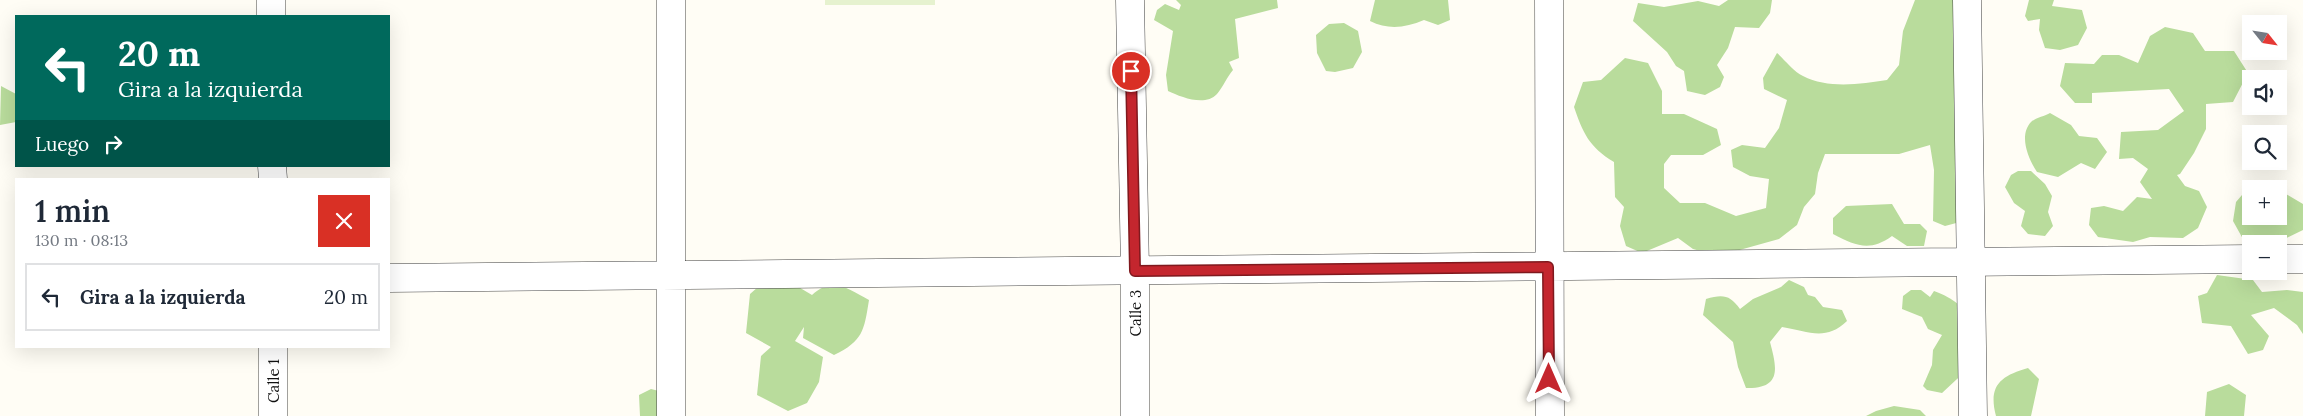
<!DOCTYPE html>
<html lang="es">
<meta charset="utf-8">
<style>
:root{--surface:#fff;--page:#f6f6f7;--text:#1f2937;--muted:#747a83;--line:#e0e1e3}
body{margin:0;font-family:Lora,serif;background:var(--page);color:var(--text);height:100vh;display:flex;flex-direction:column;font-size:19px;white-space:nowrap}
*{box-sizing:border-box;margin:0}
p{font-size:16px;color:var(--muted)}
.icon{flex:none;width:28px;height:28px;fill:none;stroke:currentColor;stroke-width:2;stroke-linecap:round;stroke-linejoin:round}
.map{position:relative;flex:1;overflow:hidden}
.details{position:absolute;left:15px;top:178px;width:375px;height:170px;display:flex;flex-direction:column;background:var(--surface);border-radius:0px;box-shadow:0 5px 20px #0002}
.details>*{flex:none}
.top-card{position:absolute;left:15px;top:15px;width:375px;height:152px;border-radius:0px;box-shadow:0 5px 20px #0002;background:#00695c;color:#fff;overflow:hidden}
.needle{width:32px;rotate:120deg}
.buttons{position:absolute;left:2242px;top:15px;display:grid;gap:10px}
.buttons a{display:grid;place-items:center;width:45px;height:45px;border-radius:0px;background:var(--surface);box-shadow:0 5px 20px #0002;font-size:25px}
.pin{position:absolute;display:grid;place-items:center;width:42px;height:42px;color:#fff;margin:-21px;border:2px solid #fff;border-radius:50%;box-shadow:0 1px 5px #0007}
.me{position:absolute;width:55px;margin:-28px;rotate:0deg;stroke-linejoin:round;filter:drop-shadow(0 0 4px #0008)}
.turn{display:flex;align-items:center;gap:18px;height:105px;padding:0 20px;font-size:22px}
.turn .icon{width:65px;height:65px;stroke-width:2.5}
.turn b{display:block;font-size:35px;line-height:42px}
.then{display:flex;align-items:center;height:48px;padding:0 20px;background:#0003;gap:10px;font-size:19px}
.round{display:grid;place-items:center;flex:none;width:52px;height:52px;border-radius:0px;background:var(--page)}
.head{display:flex;align-items:center;justify-content:space-between;height:85px;padding:0 20px}
h1{font-size:30px;font-weight:600;line-height:38px}
ul{padding:0;list-style:none}
li{display:flex;align-items:center;gap:15px;height:68px;margin:0 10px 8px;padding:0 10px;border:2px solid var(--line);border-radius:0px}
li div{flex:1}
li b{display:block;font-size:19px}
li em{font-style:normal}
.map>svg:first-child{display:block}
.forest{fill:#b9dc9c}
.pitch{fill:#e6f2cf}
.lines{fill:none;stroke-linecap:round;stroke-linejoin:round}
.street-casing{stroke:#444;stroke-width:29}
.street{stroke:#fff;stroke-width:28}
.route-casing{stroke:#7f191e;stroke-width:12}
.route{stroke:#c4262e;stroke-width:9}
.labels{text-anchor:middle;dominant-baseline:central;stroke-width:5;stroke-linejoin:round;paint-order:stroke}
.street-label{font-size:15px;fill:#111;stroke:#fff}
</style>
<div class="map">
<svg width="2303" height="416" viewBox="0 0 2303 416">
<rect width="100%" height="100%" fill="#fffdf5"/>
<path class="forest" d="M 1176,0 L 1277,0 L 1278,8 L 1235,19 L 1239,58 L 1229,62 L 1233,70 C 1227,77 1223,87 1217,94 C 1205,107 1181,97 1168,91 L 1166,75 L 1173,31 L 1154,20 L 1157,10 L 1165,4 L 1179,10 L 1181,5 Z
M 1375,0 L 1448,0 L 1450,20 L 1438,25 L 1424,20 C 1405,28 1388,30 1370,21 Z
M 1728,0 L 1772,0 L 1770,13 L 1759,28 L 1735,27 L 1728,48 L 1717,65 L 1724,77 L 1720,87 L 1705,95 L 1687,91 L 1684,71 L 1676,66 L 1667,52 L 1633,21 L 1638,3 L 1664,7 L 1698,1 L 1719,6 Z
M 1915,0 L 1977,0 L 1960,222 L 1945,226 L 1933,221 L 1934,170 L 1930,145 L 1899,154 L 1825,154 L 1818,173 L 1815,194 L 1804,207 L 1797,225 L 1779,239 L 1718,256 L 1693,249 L 1678,238 L 1642,253 L 1626,246 L 1620,226 L 1624,207 L 1615,197 L 1614,162 C 1589,147 1583,133 1574,107 L 1583,82 L 1601,80 L 1625,58 L 1648,63 L 1662,91 L 1662,114 L 1684,114 L 1717,129 L 1721,145 L 1703,155 L 1671,155 L 1664,164 L 1664,188 L 1680,203 L 1705,203 L 1736,216 L 1766,208 L 1769,179 L 1750,176 L 1733,167 L 1731,150 L 1742,145 L 1765,148 L 1779,128 L 1787,100 L 1764,89 L 1763,78 L 1777,53 C 1785,60 1794,72 1803,76 C 1828,89 1861,84 1887,80 L 1899,65 L 1903,31 Z
M 2029,0 L 2054,0 L 2052,6 L 2082,10 L 2087,28 L 2078,45 L 2060,50 L 2045,48 L 2039,30 L 2040,19 L 2028,21 L 2025,16 Z
M 1344,23 L 1358,31 L 1362,52 L 1353,68 L 1335,72 L 1326,71 L 1317,53 L 1316,35 L 1329,24 Z
M 2165,27 L 2193,33 L 2205,51 L 2234,51 L 2248,73 L 2233,102 L 2206,104 L 2206,129 L 2194,153 L 2180,174 L 2177,175 L 2185,186 L 2199,191 L 2207,207 L 2198,228 L 2183,238 L 2150,237 L 2133,242 L 2098,237 L 2089,225 L 2091,208 L 2104,206 L 2123,211 L 2137,197 L 2152,199 L 2140,182 L 2148,169 L 2133,158 L 2119,159 L 2121,132 L 2158,130 L 2184,111 L 2169,89 L 2092,93 L 2092,103 L 2075,103 L 2060,86 L 2065,63 L 2094,64 L 2102,55 L 2119,55 L 2138,63 L 2150,36 Z
M 1,86 L 16,94 L 16,122 L 0,125 Z
M 2050,113 L 2071,125 L 2079,136 L 2097,138 L 2107,152 L 2095,169 L 2081,163 L 2058,177 L 2037,172 C 2029,160 2018,136 2031,122 C 2035,118 2045,116 2050,113 Z
M 2018,171 L 2031,171 L 2045,184 L 2052,196 L 2048,212 L 2053,226 L 2045,236 L 2028,234 L 2021,226 L 2025,211 L 2014,203 L 2005,187 L 2011,175 Z
M 2254,181 L 2275,189 L 2251,189 L 2251,216 L 2279,216 L 2279,190 L 2303,204 L 2303,230 L 2280,241 L 2243,239 L 2233,221 L 2236,202 Z
M 1892,204 L 1904,224 L 1920,224 L 1927,231 L 1924,246 L 1907,246 L 1892,236 C 1870,252 1856,246 1833,234 L 1833,218 L 1846,206 Z
M 2217,275 L 2253,280 L 2262,292 L 2287,290 L 2303,292 L 2303,334 L 2297,325 L 2274,308 L 2251,315 L 2269,336 L 2263,350 L 2248,354 L 2231,326 L 2202,323 L 2198,296 L 2207,293 Z
M 785,279 L 812,295 C 833,276 848,289 869,300 C 864,331 863,341 834,355 L 803,338 L 804,327 L 795,341 L 823,357 L 819,382 L 807,403 L 788,411 L 757,395 L 761,356 L 771,347 L 746,333 L 750,294 L 765,281 Z
M 1789,280 L 1804,287 L 1808,295 L 1815,297 L 1823,307 L 1842,310 L 1847,321 C 1825,342 1808,331 1782,327 L 1770,342 C 1777,368 1782,389 1746,388 L 1738,367 L 1733,342 L 1703,315 L 1706,299 C 1723,294 1730,295 1740,309 L 1753,299 L 1781,287 Z
M 1911,290 L 1921,290 L 1930,297 L 1934,291 C 1977,307 1968,326 1971,366 L 1942,393 L 1927,390 L 1923,386 L 1932,365 L 1933,350 L 1942,335 L 1928,329 L 1922,317 L 1902,309 L 1903,296 Z
M 2028,368 L 2039,379 L 2031,416 L 1996,416 C 1988,386 2000,376 2028,368 Z
M 2229,384 L 2246,395 L 2244,416 L 2205,416 L 2207,392 Z
M 651,389 L 671,394 L 674,416 L 640,416 L 639,395 Z
M 1894,406 L 1920,410 L 1926,416 L 1866,416 L 1876,411 Z"/>
<path class="pitch" d="M 825,0 L 935,0 L 935,5 L 825,5 Z"/>
<g class="lines">
<defs>
<path id="street" d="M 271,0 L 271,16
M 1130,0 L 1135,271 L 1135,416
M 1549,0 L 1550,416
M 1967,0 L 1973,416
M 272,166 L 273,179
M 2279,259 L 2303,259
M 389,278 L 2251,259
M 273,416 L 273,346
M 671,416 L 671,0"/>
</defs>
<use href="#street" class="street-casing"/>
<use href="#street" class="street"/>
</g>
<g class="lines">
<defs>
<path id="route" d="M 1131,71 L 1135,271 L 1548,267 L 1549,379"/>
</defs>
<use href="#route" class="route-casing"/>
<use href="#route" class="route"/>
</g>
<g class="labels">
<g class="street-label">
<text transform="translate(1135 313) rotate(-90)">Calle 3</text>
<text transform="translate(273 381) rotate(-90)">Calle 1</text>
</g>
</g>
</svg>
<div class="buttons">
<a><svg class="needle" viewBox="-14 -14 28 28"><path d="M0-13l5 13h-10z" fill="#e53935"/><path d="M0 13l5-13h-10z" fill="#747a83"/></svg></a>
<a><svg class="icon" aria-label="sound" viewBox="0 0 24 24"><path d="M4 9h4l5-4v14l-5-4H4zM17 9q2 3 0 6"/></svg></a>
<a><svg class="icon" aria-label="search" viewBox="0 0 24 24"><circle cx="10" cy="10" r="6"/><path d="M15 15l6 6"/></svg></a>
<a>+</a>
<a>−</a>
</div>
<div class="pin" style="left:1131px;top:71px;background:#d93025"><svg class="icon" aria-label="arrive" viewBox="0 0 24 24"><path d="M6 21V4h12l-3 4 3 4H6"/></svg></div>
<svg class="me" style="left:1549px;top:379px" viewBox="-20 -20 40 40"><path d="M0-17L14 15 0 8-14 15z" fill="#c4262e" stroke="#fff" stroke-width="4"/></svg>
<div class="top-card">
<div class="turn"><svg class="icon" aria-label="left" viewBox="0 0 24 24"><path d="M17 20v-9H6M10 6l-5 5 5 5"/></svg><div><b>20 m</b>Gira a la izquierda</div></div>
<div class="then">Luego<svg class="icon" aria-label="right" viewBox="0 0 24 24"><path d="M7 20v-9h11M14 6l5 5-5 5"/></svg></div>
</div>
<section class="details">
<div class="head"><div><h1>1 min</h1><p>130 m · 08:13</p></div><a class="round" style="background:#d93025;color:#fff"><svg class="icon" aria-label="close" viewBox="0 0 24 24"><path d="M6 6l12 12M18 6L6 18"/></svg></a></div>
<ul>
<li><svg class="icon" aria-label="left" viewBox="0 0 24 24"><path d="M17 20v-9H6M10 6l-5 5 5 5"/></svg><div><b>Gira a la izquierda</b></div><em>20 m</em></li>
</ul>
</section>
</div>
